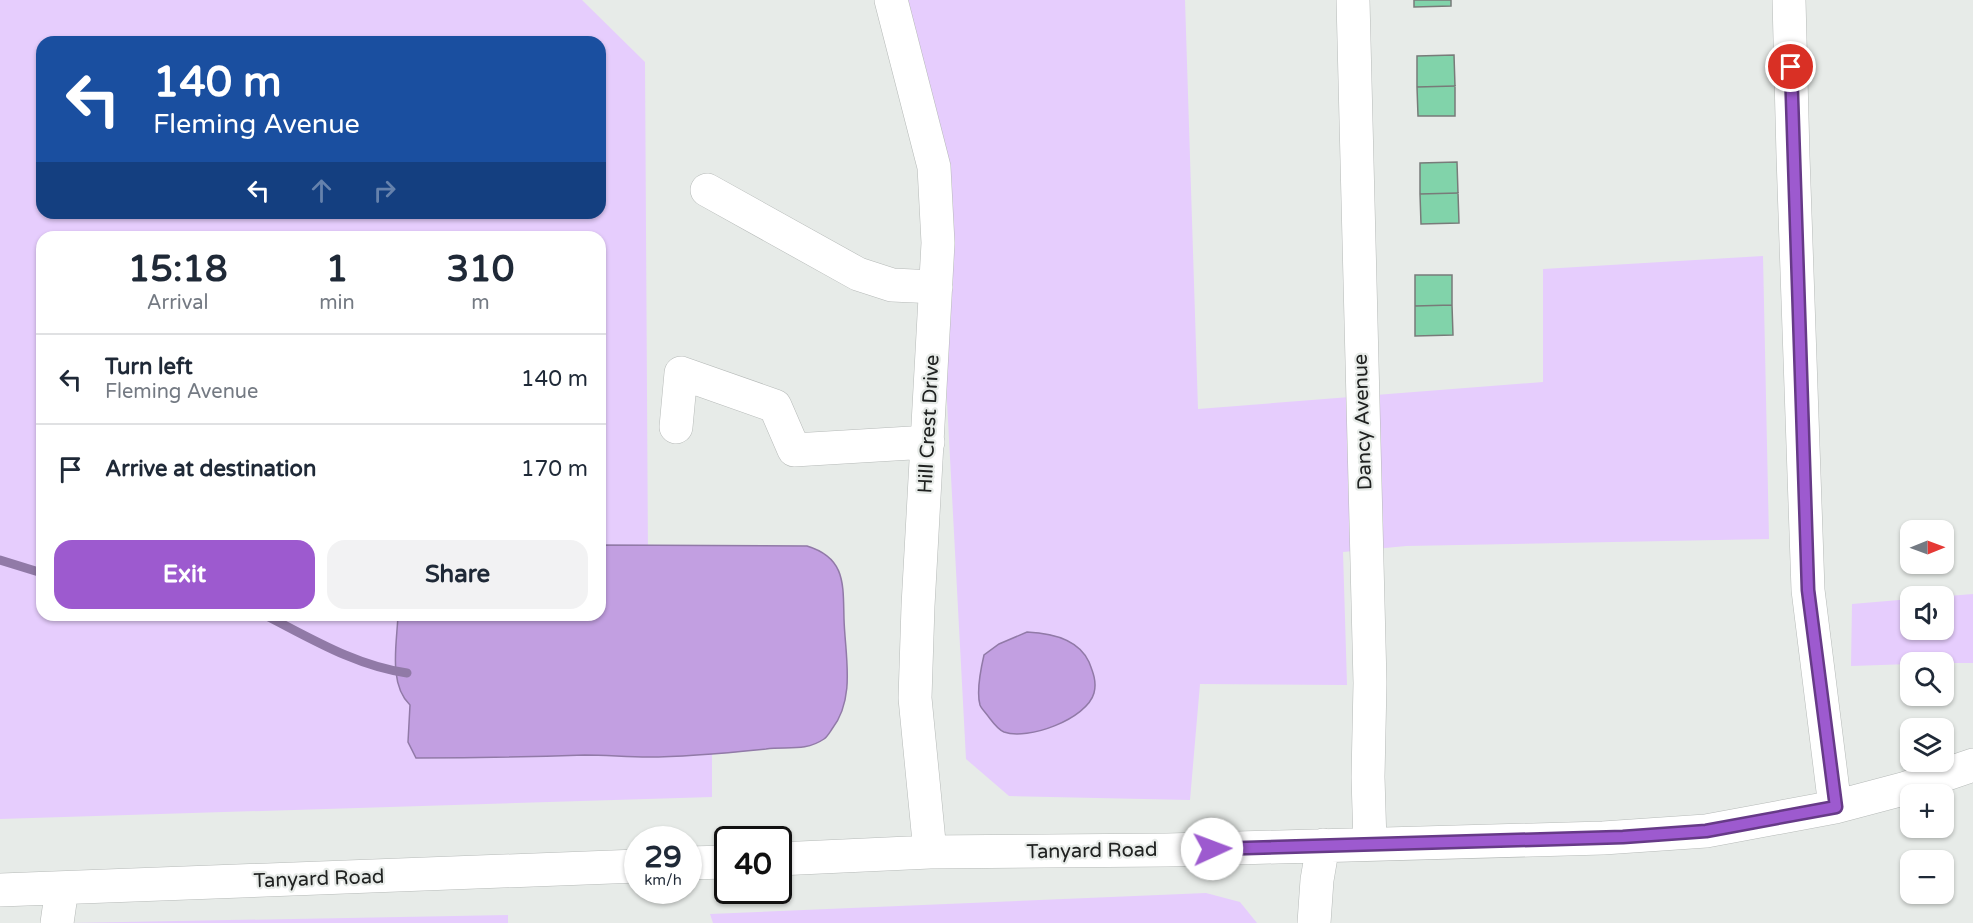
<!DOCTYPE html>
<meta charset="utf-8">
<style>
:root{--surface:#fff;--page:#f2f2f3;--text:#1f2937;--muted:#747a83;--line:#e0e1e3;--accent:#9d5acf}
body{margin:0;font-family:"Varela Round",sans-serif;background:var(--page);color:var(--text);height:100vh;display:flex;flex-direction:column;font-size:22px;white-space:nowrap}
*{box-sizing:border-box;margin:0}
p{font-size:20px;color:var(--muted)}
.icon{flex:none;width:33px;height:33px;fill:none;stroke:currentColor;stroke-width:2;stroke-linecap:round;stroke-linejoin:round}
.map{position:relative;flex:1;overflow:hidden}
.side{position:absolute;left:36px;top:231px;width:570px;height:390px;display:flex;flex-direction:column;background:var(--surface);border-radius:18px;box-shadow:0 2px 4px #0004}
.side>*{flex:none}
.hud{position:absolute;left:36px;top:36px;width:570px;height:183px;border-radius:18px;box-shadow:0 2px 4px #0004;background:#1a4fa0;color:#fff;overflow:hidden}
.needle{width:39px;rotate:89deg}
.tools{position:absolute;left:1900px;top:520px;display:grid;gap:12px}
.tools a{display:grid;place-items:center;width:54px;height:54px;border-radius:12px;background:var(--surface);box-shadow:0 2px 4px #0004;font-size:30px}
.speed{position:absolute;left:624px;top:826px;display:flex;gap:12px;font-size:30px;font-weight:700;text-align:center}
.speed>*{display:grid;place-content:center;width:78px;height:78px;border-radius:50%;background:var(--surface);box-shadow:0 2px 4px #0004;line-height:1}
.speed small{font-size:15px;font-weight:400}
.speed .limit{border:3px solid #111;border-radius:9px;background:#fff;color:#111}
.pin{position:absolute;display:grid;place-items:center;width:51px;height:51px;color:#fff;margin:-26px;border:3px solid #fff;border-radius:50%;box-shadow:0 2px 6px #0007}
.me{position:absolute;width:66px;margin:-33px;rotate:88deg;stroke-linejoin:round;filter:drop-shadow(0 0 4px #0008)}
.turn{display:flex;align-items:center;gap:21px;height:126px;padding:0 18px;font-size:27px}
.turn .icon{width:78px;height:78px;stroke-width:2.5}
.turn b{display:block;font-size:42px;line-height:51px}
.lanes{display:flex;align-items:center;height:57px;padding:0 18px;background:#0003;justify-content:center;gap:30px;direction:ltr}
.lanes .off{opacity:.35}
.eta{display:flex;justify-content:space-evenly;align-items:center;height:102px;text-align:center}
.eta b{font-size:36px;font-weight:700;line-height:42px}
.cta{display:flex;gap:12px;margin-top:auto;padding:12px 18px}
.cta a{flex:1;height:69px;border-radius:18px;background:var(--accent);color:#fff;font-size:24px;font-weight:700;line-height:69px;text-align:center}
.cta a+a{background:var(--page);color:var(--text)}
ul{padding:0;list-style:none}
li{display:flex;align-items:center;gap:18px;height:90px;padding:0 18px;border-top:2px solid var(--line)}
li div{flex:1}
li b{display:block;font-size:22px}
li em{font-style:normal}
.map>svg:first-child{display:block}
.green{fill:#e6cdfd;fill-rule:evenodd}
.water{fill:#c29fe1;stroke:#917aa7;stroke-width:1.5}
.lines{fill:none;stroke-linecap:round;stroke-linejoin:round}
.stream{stroke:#917aa7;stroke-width:9}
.building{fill:#81d3aa;stroke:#787b79;stroke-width:1.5}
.minor-casing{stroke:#b6bab8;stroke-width:34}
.minor{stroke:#fff;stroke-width:33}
.route-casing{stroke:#663a87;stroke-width:15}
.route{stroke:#9d5acf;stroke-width:10}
.labels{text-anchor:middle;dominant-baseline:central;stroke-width:4.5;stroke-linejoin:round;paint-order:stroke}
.street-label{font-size:20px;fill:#202221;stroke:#e7ebe8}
</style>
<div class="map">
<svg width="1973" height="923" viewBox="0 0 1973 923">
<rect width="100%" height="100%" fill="#e7ebe8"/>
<path class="green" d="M 0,0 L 582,0 L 645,62 L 648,559 L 712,718 L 712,797 L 0,819 ZM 42,42 L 600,42 L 600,213 L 42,213 ZM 42,237 L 600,237 L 600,615 L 42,615 Z
M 904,0 L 1185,0 L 1198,409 L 1543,382 L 1543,269 L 1763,256 L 1769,539 L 1406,546 L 1343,552 L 1347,685 L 1200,684 L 1190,800 L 1009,796 L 966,759 L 936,194 Z
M 1973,594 L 1973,663 L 1911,663 L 1911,664 L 1851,666 L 1852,604 L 1911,599 L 1911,630 L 1944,630 L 1944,597 L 1936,597 Z
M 1206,893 L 1240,902 L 1257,923 L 713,923 L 710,914 Z
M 508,915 L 508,923 L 70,923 Z"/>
<path class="water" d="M 600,545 L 807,546 C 846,558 843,584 844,619 C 845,655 856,698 832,729 C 830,732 827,737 824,739 C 805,752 786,746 766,749 C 727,753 688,757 648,757 C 627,757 606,755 585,755 C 529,757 473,758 416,758 L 408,742 L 410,705 C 388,684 397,643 398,615 L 600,615 Z
M 1027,632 C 1050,633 1078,638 1089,662 C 1093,672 1097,682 1094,693 C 1087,719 1027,741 1004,732 C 997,729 992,721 988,716 C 985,712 981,708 980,705 C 976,691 981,668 984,655 L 999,644 Z"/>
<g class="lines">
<path class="stream" d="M 0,560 L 42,573
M 265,615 C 310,638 356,666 407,673"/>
</g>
<path class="building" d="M 1414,0 L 1451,0 L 1451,6 L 1414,7 Z
M 1454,55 L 1455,86 L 1417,87 L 1417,56 Z
M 1455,86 L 1455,116 L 1418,116 L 1417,87 Z
M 1457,162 L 1458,193 L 1420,194 L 1420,163 Z
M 1458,193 L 1459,223 L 1421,224 L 1420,194 Z
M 1415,275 L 1452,275 L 1452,305 L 1415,306 Z
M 1452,305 L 1453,335 L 1415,336 L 1415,306 Z"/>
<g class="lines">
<defs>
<path id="minor" d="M 891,0 L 934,167 L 938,243 L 918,606 L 915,698 L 930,852
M 1353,0 L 1370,683 L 1368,777 L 1370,843
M 1789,0 L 1793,156 L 1808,590 L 1835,807
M 707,190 L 858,274 L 892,285 L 936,287
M 676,427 L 681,373 L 775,406 L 794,450 L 928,442
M 778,859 L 930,852 L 1167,850 L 1603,838 L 1706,831 L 1835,807 L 1903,789 L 1973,765
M 688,863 L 728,862
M 0,890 L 638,866
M 57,923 L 62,888
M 1314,923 L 1317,880 L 1323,845"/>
</defs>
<use href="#minor" class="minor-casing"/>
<use href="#minor" class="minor"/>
</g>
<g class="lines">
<defs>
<path id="route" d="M 1212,849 L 1623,837 L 1706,831 L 1836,807 L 1808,590 L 1791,67"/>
</defs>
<use href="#route" class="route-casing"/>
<use href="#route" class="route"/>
</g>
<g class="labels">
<g class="street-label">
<text transform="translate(1363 422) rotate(-92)">Dancy Avenue</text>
<text transform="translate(929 424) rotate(-87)">Hill Crest Drive</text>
<text transform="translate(1092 851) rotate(-1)">Tanyard Road</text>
<text transform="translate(319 879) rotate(-2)">Tanyard Road</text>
</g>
</g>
</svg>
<div class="tools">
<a><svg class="needle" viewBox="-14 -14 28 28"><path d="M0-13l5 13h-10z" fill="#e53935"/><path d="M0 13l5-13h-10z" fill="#747a83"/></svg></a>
<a><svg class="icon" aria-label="sound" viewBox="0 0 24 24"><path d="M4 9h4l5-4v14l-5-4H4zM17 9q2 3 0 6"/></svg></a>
<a><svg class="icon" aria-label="search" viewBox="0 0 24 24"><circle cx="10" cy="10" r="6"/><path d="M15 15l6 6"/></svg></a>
<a><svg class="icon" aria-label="layers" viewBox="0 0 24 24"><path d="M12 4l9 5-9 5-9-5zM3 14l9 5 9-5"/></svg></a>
<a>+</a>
<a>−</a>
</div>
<div class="speed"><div>29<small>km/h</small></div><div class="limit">40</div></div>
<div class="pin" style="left:1791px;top:67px;background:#d93025"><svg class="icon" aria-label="arrive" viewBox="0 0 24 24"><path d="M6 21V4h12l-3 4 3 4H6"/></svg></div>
<svg class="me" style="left:1212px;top:849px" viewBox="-20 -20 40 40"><circle r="19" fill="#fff"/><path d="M0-13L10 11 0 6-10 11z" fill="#9d5acf"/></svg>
<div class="hud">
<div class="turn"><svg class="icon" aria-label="left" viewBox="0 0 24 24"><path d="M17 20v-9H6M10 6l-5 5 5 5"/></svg><div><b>140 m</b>Fleming Avenue</div></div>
<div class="lanes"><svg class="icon" aria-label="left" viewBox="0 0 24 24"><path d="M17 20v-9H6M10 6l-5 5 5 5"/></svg><svg class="icon off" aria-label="ahead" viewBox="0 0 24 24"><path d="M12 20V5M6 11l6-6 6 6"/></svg><svg class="icon off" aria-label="right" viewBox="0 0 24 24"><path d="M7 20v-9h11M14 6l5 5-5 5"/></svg></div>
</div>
<section class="side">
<div class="eta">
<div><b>15:18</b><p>Arrival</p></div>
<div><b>1</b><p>min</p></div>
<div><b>310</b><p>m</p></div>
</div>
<ul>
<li><svg class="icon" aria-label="left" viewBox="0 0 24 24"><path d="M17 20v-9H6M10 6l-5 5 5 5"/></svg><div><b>Turn left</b><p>Fleming Avenue</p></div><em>140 m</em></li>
<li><svg class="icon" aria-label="arrive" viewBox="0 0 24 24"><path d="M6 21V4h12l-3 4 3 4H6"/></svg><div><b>Arrive at destination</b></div><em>170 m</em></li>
</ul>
<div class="cta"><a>Exit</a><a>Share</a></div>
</section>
</div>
